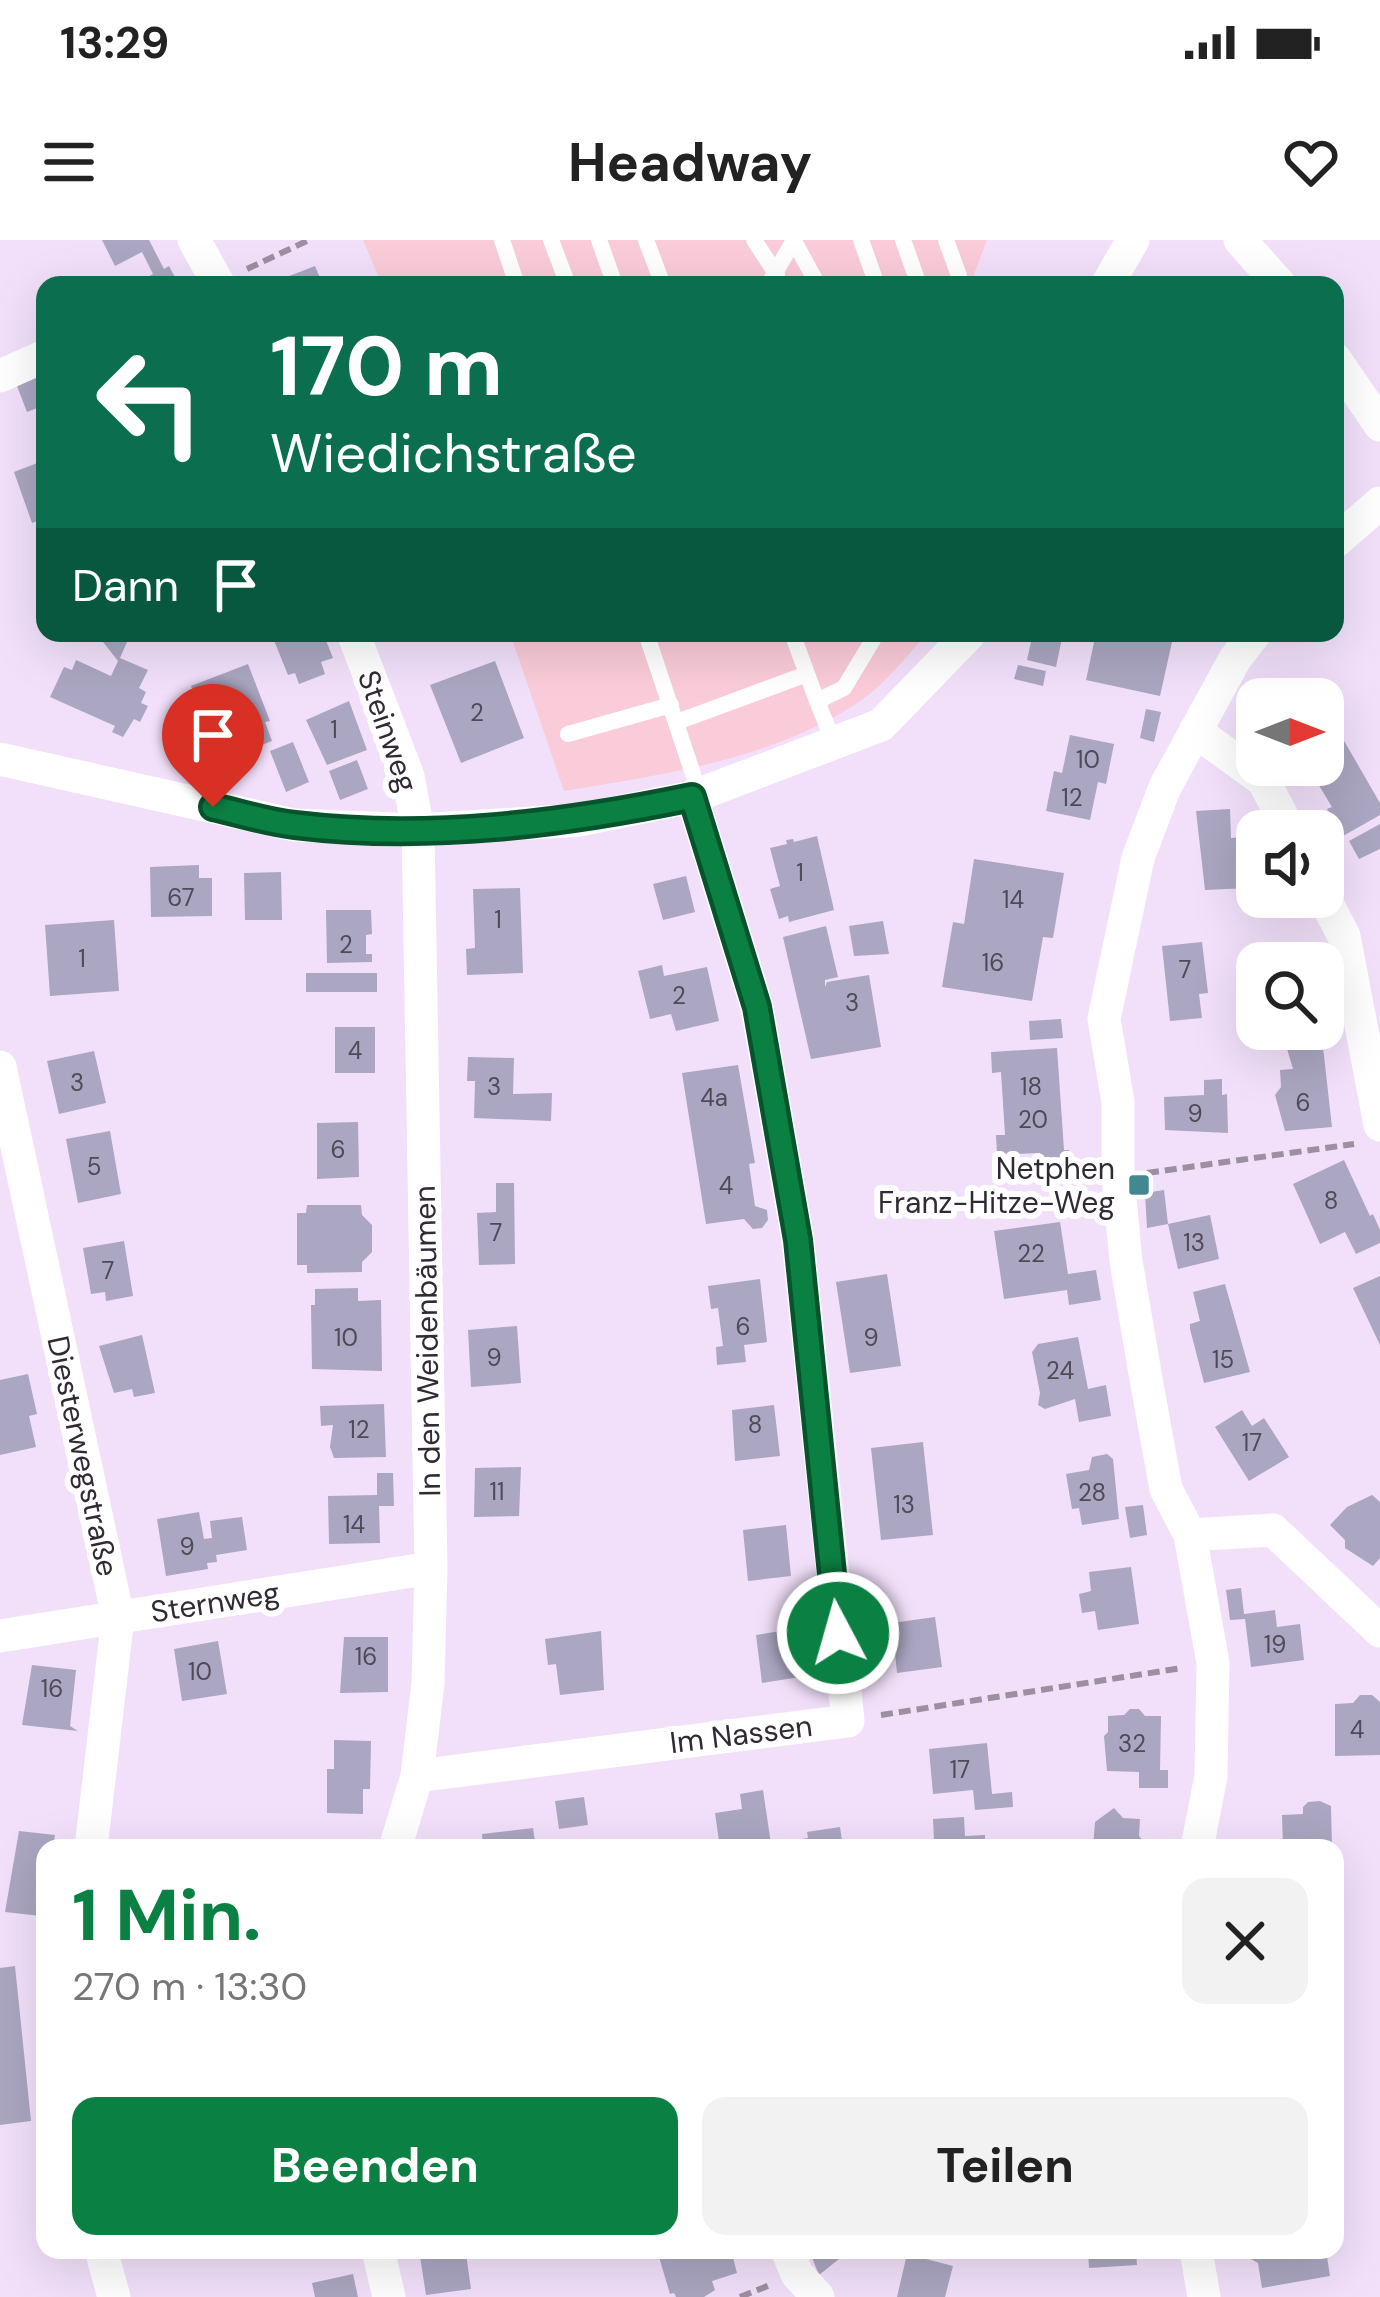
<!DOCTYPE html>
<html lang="de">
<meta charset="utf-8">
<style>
:root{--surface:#fff;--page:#f2f2f2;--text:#222;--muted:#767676;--accent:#0b8043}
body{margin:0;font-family:"DM Sans",sans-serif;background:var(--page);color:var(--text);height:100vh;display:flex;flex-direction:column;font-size:45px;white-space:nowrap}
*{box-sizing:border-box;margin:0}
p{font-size:39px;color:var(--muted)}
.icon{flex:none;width:66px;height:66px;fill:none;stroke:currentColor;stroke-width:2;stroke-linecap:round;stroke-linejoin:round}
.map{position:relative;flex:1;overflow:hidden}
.sheet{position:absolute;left:36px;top:1599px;width:1308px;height:420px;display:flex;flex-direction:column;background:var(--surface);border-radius:24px;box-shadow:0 12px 48px #0002}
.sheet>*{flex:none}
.top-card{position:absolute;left:36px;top:36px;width:1308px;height:366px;border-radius:24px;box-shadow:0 12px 48px #0002;background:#0b6e4f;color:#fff;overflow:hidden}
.needle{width:78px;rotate:90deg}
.fabs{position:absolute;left:1236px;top:438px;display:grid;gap:24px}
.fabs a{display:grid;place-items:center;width:108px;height:108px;border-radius:24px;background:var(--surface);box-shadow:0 12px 48px #0002;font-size:60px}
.pin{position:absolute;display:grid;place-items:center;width:102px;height:102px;color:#fff;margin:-123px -51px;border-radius:50% 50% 50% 0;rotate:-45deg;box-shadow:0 0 12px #0007}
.pin .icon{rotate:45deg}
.me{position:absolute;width:132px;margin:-66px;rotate:354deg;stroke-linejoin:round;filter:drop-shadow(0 0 9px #0008)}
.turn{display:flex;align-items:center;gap:42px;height:252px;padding:0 36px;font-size:54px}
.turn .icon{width:156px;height:156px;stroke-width:2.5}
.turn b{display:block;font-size:84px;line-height:102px}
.then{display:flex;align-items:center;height:114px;padding:0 36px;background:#0003;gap:24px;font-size:45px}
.round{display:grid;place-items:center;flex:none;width:126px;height:126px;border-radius:24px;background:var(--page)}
.head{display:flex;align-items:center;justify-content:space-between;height:204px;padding:0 36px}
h1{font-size:72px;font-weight:700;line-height:90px;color:var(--accent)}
.cta{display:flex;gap:24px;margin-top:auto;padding:24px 36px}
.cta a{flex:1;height:138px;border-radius:24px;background:var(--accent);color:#fff;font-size:48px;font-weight:700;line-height:138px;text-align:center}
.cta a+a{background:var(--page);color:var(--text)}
.status{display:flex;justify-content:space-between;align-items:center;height:84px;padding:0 60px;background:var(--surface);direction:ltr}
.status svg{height:33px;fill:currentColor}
header{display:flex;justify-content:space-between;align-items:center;height:156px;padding:0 36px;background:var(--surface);font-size:54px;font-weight:700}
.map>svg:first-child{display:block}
.green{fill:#facbd8}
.building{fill:#aba6c1}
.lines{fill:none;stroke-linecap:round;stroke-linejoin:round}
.path{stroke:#9c8fa2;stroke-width:6;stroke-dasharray:12 6;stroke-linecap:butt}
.service{stroke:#fff;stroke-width:16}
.minor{stroke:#fff;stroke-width:33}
.route-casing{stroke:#07532c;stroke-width:30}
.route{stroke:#0b8043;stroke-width:21}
.poi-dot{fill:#418891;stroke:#fff;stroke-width:4.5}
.labels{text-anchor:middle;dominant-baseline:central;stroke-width:12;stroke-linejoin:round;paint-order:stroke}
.number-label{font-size:24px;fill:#504957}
.street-label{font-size:30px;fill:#312a34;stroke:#fff}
.poi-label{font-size:30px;fill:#312a34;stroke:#fff;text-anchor:end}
</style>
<div class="status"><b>13:29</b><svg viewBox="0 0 49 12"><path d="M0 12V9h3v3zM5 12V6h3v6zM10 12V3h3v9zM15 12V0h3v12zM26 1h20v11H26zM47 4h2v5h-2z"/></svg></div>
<header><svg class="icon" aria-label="menu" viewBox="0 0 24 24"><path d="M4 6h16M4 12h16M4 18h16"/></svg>Headway<svg class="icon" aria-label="heart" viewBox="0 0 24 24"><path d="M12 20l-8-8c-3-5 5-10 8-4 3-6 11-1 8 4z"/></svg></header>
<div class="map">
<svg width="1380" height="2057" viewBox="0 0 1380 2057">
<rect width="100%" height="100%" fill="#f2e0fa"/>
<path class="green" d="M 363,0 L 987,0 L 970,45 L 382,45 Z
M 510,393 L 928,393 C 908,414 887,442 863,459 C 779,518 663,535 564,551 Z"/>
<path class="building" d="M 102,0 L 149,0 L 164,29 L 169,26 L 177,41 L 145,45 L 142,40 L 153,34 L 142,12 L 115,26 Z
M 315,26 L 323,45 L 266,45 Z
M 41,131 L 45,165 L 27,172 L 15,141 Z
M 45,220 L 45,278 L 32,283 L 14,232 Z
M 96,393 L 131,393 L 120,418 L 148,430 L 139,448 L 146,452 L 141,463 L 148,466 L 140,482 L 134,479 L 123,497 L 112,492 L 115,486 L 50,457 L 64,427 L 72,430 L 76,420 L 111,436 L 118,421 Z
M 271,393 L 323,393 L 333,418 L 321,422 L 325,434 L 299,444 L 295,433 L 288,435 Z
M 1033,393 L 1063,393 L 1056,427 L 1027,420 Z
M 1096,393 L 1174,393 L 1160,456 L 1086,440 Z
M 495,421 L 524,498 L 461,523 L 430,445 Z
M 248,424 L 270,481 L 265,482 L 272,501 L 241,513 L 236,501 L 215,508 L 196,472 L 200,470 L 191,446 Z
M 1018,425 L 1046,431 L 1043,446 L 1014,439 Z
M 349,461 L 367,510 L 327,525 L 306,480 Z
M 1146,469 L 1161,472 L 1154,502 L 1140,498 Z
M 1070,495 L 1114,504 L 1106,544 L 1098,542 L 1090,580 L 1046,571 L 1054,531 L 1062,533 Z
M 1343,499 L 1380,563 L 1380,575 L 1343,596 L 1327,569 L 1332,567 L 1309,529 L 1323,525 L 1323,516 Z
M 293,502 L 309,542 L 286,552 L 270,511 Z
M 357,520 L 368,549 L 340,560 L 329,531 Z
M 1230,569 L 1231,598 L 1248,597 L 1248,615 L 1257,622 L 1248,630 L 1249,648 L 1205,650 L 1196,571 Z
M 1380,584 L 1380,609 L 1359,619 L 1349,601 Z
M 817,596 L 834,670 L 789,682 L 788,676 L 779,679 L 770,649 L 780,646 L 770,608 L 787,604 L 786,600 L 793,599 L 794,602 Z
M 974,619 L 1064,633 L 1053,698 L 1043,697 L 1032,761 L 942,747 L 953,682 L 964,684 Z
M 199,625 L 199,638 L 212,638 L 212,676 L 151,677 L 150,627 Z
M 281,632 L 282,680 L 245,680 L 244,633 Z
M 686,636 L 695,672 L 663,680 L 653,644 Z
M 520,648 L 523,733 L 467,735 L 466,709 L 475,708 L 473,649 Z
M 326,670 L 371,670 L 372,694 L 366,695 L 366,714 L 372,714 L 372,722 L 327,723 Z
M 114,680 L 119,751 L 50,756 L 45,685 Z
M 883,681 L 889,714 L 854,716 L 849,686 Z
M 826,686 L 838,737 L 825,740 L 825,747 L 827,742 L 869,735 L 881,807 L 811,819 L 783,697 Z
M 1202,702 L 1208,753 L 1199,754 L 1202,778 L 1170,781 L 1162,706 Z
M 1317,703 L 1318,723 L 1263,723 L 1262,707 Z
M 662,725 L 664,736 L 707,727 L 719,781 L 676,791 L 671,774 L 650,779 L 638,731 Z
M 306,733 L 377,733 L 377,752 L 306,752 Z
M 1061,779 L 1063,798 L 1030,800 L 1029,781 Z
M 335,787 L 375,787 L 375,833 L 335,833 Z
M 1322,798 L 1332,887 L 1285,891 L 1275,855 L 1281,847 L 1280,830 L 1293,829 L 1285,802 Z
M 1057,808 L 1064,910 L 1069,910 L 1071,941 L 1042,946 L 1040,913 L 997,915 L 996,895 L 1005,895 L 1001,832 L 992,833 L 991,812 Z
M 94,811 L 106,863 L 59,874 L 47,821 Z
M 468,817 L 514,818 L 513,854 L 552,853 L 551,881 L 474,878 L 475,841 L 467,841 Z
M 738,825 L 755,923 L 749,924 L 755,966 L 767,970 L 768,980 L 762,988 L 753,989 L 744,979 L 706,984 L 682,833 Z
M 1222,839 L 1222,855 L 1227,854 L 1228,893 L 1165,890 L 1164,857 L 1204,855 L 1204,840 Z
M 358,882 L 359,937 L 317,939 L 317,883 Z
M 110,891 L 121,954 L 78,963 L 66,899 Z
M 1344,920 L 1370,976 L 1373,974 L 1380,990 L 1380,1003 L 1356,1014 L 1345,992 L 1320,1004 L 1293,944 Z
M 496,943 L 514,943 L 515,1024 L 479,1025 L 477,973 L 496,972 Z
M 1164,950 L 1168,984 L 1147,988 L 1145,953 Z
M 307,965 L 361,965 L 362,975 L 372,985 L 372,1012 L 362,1022 L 362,1032 L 307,1033 L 307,1025 L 297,1025 L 297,973 L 306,973 Z
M 1210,975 L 1219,1019 L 1178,1029 L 1168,984 Z
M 1060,982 L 1068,1034 L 1096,1030 L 1101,1060 L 1069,1065 L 1067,1050 L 1004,1059 L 994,991 Z
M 124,1001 L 133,1056 L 106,1061 L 105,1052 L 91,1054 L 83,1008 Z
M 887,1034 L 901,1126 L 850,1133 L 836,1042 Z
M 1380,1036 L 1380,1105 L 1353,1048 Z
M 760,1039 L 767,1102 L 744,1105 L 746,1122 L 717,1125 L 716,1107 L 723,1106 L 718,1068 L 711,1069 L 708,1046 Z
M 1225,1044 L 1250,1132 L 1204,1143 L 1190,1089 L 1190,1084 L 1200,1081 L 1193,1052 Z
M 358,1048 L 358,1061 L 381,1060 L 382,1131 L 312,1129 L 311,1065 L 315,1065 L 315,1049 Z
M 517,1086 L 521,1143 L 471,1147 L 468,1090 Z
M 142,1095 L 155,1153 L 134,1157 L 132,1149 L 114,1153 L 99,1106 Z
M 1078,1097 L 1088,1149 L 1106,1145 L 1111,1176 L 1079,1182 L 1075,1159 L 1045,1169 L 1038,1165 L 1040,1153 L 1032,1112 L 1038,1104 Z
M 28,1134 L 37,1174 L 29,1176 L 36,1207 L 0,1215 L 0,1140 Z
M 384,1164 L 386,1217 L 334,1218 L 330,1207 L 333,1185 L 321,1186 L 320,1166 Z
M 774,1165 L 780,1216 L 735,1221 L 732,1170 Z
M 1242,1170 L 1252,1186 L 1264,1178 L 1289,1217 L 1249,1241 L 1215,1187 Z
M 923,1202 L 933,1295 L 881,1300 L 871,1208 Z
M 1107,1214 L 1113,1219 L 1119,1279 L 1082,1285 L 1079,1268 L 1072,1269 L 1066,1234 L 1089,1230 L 1092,1217 Z
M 521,1227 L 519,1276 L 474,1277 L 475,1228 Z
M 377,1233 L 393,1233 L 394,1266 L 379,1266 L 380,1303 L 329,1304 L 328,1256 L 377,1255 Z
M 1372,1255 L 1380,1262 L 1380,1318 L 1373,1326 L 1345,1308 L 1345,1300 L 1330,1285 L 1347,1267 Z
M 1143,1265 L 1147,1295 L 1130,1298 L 1125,1267 Z
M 199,1272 L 204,1299 L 212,1298 L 210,1281 L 242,1277 L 247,1310 L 216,1315 L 217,1322 L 207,1323 L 208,1329 L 166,1336 L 157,1279 Z
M 786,1285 L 791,1336 L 748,1341 L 743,1290 Z
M 1131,1327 L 1139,1384 L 1098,1390 L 1095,1371 L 1082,1373 L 1079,1354 L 1091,1351 L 1089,1332 Z
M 1241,1348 L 1244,1374 L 1275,1370 L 1277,1387 L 1300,1384 L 1304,1420 L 1251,1427 L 1245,1379 L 1230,1380 L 1226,1350 Z
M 935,1377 L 942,1427 L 897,1433 L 892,1383 Z
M 799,1388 L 806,1436 L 762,1443 L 756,1395 Z
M 601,1391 L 604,1450 L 560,1455 L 556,1424 L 548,1425 L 545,1399 Z
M 344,1397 L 388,1397 L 388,1452 L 340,1453 Z
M 218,1401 L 227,1454 L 182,1461 L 174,1409 Z
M 32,1425 L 76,1430 L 70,1486 L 78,1491 L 22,1485 Z
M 1360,1455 L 1372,1455 L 1380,1462 L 1380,1515 L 1335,1516 L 1335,1464 L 1353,1463 Z
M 1130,1469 L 1139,1469 L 1145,1476 L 1161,1476 L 1160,1530 L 1168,1530 L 1168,1548 L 1139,1548 L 1139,1532 L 1107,1531 L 1104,1496 L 1108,1492 L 1108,1476 L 1124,1475 Z
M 334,1500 L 371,1501 L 370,1549 L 363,1549 L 363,1574 L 327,1573 L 327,1529 L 334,1529 Z
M 987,1503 L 992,1554 L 1012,1552 L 1013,1567 L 975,1570 L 973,1550 L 933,1554 L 929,1509 Z
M 763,1550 L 771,1604 L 808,1598 L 807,1592 L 840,1587 L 843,1608 L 720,1608 L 715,1573 L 742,1569 L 740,1554 Z
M 584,1557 L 588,1585 L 559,1589 L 555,1561 Z
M 1320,1561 L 1331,1566 L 1332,1608 L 1283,1608 L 1282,1575 L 1303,1574 L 1303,1567 L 1308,1562 Z
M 1114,1568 L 1123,1578 L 1140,1579 L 1139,1596 L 1146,1605 L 1143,1608 L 1093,1608 L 1095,1582 Z
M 964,1577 L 965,1596 L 985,1595 L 985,1608 L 941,1608 L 940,1601 L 934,1601 L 933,1579 Z
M 533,1588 L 536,1608 L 483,1608 L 482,1594 Z
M 19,1591 L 55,1595 L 53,1608 L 45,1608 L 41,1676 L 5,1672 Z
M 15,1726 L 31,1881 L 0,1885 L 0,1728 Z
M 419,2010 L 477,2010 L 466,2014 L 471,2049 L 426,2055 Z
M 657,2010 L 731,2010 L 737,2033 L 712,2041 L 715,2050 L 704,2057 L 676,2057 L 674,2053 L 670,2054 Z
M 809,2010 L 832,2010 L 839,2019 L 819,2035 Z
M 1088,2010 L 1136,2010 L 1137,2025 L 1089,2028 Z
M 1249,2010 L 1326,2010 L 1330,2036 L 1262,2048 L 1258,2023 L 1251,2019 Z
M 907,2014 L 953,2026 L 945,2057 L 897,2057 Z
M 353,2034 L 358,2057 L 315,2057 L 312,2043 Z"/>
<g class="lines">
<path class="path" d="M 247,29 L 309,0
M 1147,933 L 1354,904
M 881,1475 L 1182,1428
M 740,2057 L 770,2045"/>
<path class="service" d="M 502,0 L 517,45
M 551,0 L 568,45
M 599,0 L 615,45
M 646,0 L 663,45
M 754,0 L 777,35
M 861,0 L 877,45
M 903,0 L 919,45
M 946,0 L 959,36
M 794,1 L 818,45
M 768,45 L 794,0
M 646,393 L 700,555
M 792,393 L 817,461 L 844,448 L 877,393
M 817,461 L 834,503
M 677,482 L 807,434
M 568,494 L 671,465"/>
<path class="minor" d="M 194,0 L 219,45
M 1240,0 L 1280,45
M 1107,45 L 1133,0
M 1335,119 L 1380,185
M 0,136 L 45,116
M 1335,302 L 1380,263
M 353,393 L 408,536 L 418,590 L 431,1328 L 428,1443 L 417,1536 L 395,1608
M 1195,491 L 1263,540 L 1290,591
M 0,519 L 294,585 L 418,590 L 579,580 L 692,557 L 881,485 L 970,393
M 1323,656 L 1344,696 L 1380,885
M 0,827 L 118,1377 L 91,1608
M 1190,1295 L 1273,1290 L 1380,1391
M 0,1396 L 431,1328
M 417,1536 L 848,1481 L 798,1000 L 757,767 L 692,557
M 1197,1608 L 1211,1536 L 1213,1423 L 1190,1295 L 1166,1249 L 1146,1139 L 1126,1021 L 1118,937 L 1118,862 L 1104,779 L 1138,618 L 1165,547 L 1235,419 L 1255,393
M 101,2010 L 114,2057
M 378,2010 L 389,2057
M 787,2010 L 797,2034 L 818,2057
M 1196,2010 L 1204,2057"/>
</g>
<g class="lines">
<defs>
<path id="route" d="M 213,567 C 240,573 267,582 295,585 C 427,601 563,584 692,557 L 757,767 L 798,1000 L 838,1393"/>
</defs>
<use href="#route" class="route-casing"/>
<use href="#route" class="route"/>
</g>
<rect class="poi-dot" x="1127" y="933" width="24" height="24" rx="6"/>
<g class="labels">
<g class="number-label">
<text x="477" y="472">2</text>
<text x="334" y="489">1</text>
<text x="1088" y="519">10</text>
<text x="1072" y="557">12</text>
<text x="800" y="632">1</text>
<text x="181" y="657">67</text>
<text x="1013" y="659">14</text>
<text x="498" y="679">1</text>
<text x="346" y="704">2</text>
<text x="82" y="718">1</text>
<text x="993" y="722">16</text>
<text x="1185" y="729">7</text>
<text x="679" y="755">2</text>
<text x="852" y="762">3</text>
<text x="355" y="810">4</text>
<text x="77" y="842">3</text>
<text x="494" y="846">3</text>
<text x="1031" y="846">18</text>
<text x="714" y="857">4a</text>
<text x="1303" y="862">6</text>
<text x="1195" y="873">9</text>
<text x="1033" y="879">20</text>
<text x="338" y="909">6</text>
<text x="94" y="926">5</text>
<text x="726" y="945">4</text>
<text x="1331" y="960">8</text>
<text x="496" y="992">7</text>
<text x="1194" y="1002">13</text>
<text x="1031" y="1013">22</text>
<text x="108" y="1030">7</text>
<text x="743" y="1086">6</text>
<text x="346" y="1097">10</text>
<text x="871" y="1097">9</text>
<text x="494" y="1117">9</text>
<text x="1223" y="1119">15</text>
<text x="1060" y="1130">24</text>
<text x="755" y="1184">8</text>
<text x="359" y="1189">12</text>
<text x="1252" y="1202">17</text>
<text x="497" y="1251">11</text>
<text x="1092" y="1252">28</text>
<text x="904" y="1264">13</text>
<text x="354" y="1284">14</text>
<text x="187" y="1306">9</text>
<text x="1275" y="1404">19</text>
<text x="366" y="1416">16</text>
<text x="200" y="1431">10</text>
<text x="52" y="1448">16</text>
<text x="1357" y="1489">4</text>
<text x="1132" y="1503">32</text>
<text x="960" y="1529">17</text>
</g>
<g class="street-label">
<text transform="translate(388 491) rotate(71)">Steinweg</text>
<text transform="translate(427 1101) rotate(-91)">In den Weidenbäumen</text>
<text transform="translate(83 1216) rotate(78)">Diesterwegstraße</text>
<text transform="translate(215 1362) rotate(-9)">Sternweg</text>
<text transform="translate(741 1494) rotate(-7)">Im Nassen</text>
</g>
<g class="poi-label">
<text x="1115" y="928">Netphen<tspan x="1115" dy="34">Franz-Hitze-Weg</tspan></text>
</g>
</g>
</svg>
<div class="fabs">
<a><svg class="needle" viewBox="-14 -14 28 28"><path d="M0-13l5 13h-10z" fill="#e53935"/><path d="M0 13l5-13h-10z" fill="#767676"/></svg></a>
<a><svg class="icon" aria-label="sound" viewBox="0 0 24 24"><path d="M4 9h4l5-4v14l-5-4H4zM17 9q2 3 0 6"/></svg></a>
<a><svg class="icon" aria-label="search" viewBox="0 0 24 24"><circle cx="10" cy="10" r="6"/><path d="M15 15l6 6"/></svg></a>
</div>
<div class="pin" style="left:213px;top:567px;background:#d93025"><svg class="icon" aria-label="arrive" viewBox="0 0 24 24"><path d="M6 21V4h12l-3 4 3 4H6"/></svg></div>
<svg class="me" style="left:838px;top:1393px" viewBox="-20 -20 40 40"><circle r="17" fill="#0b8043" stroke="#fff" stroke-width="3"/><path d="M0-11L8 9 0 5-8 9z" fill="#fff"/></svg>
<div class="top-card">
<div class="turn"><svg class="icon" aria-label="left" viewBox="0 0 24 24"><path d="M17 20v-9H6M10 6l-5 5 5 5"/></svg><div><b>170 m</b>Wiedichstraße</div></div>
<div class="then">Dann<svg class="icon" aria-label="arrive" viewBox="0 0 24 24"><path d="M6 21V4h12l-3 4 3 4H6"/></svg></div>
</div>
<section class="sheet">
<div class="head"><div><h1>1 Min.</h1><p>270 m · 13:30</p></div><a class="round"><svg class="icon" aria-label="close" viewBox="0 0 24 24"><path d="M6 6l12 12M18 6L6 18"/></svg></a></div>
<div class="cta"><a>Beenden</a><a>Teilen</a></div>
</section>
</div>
